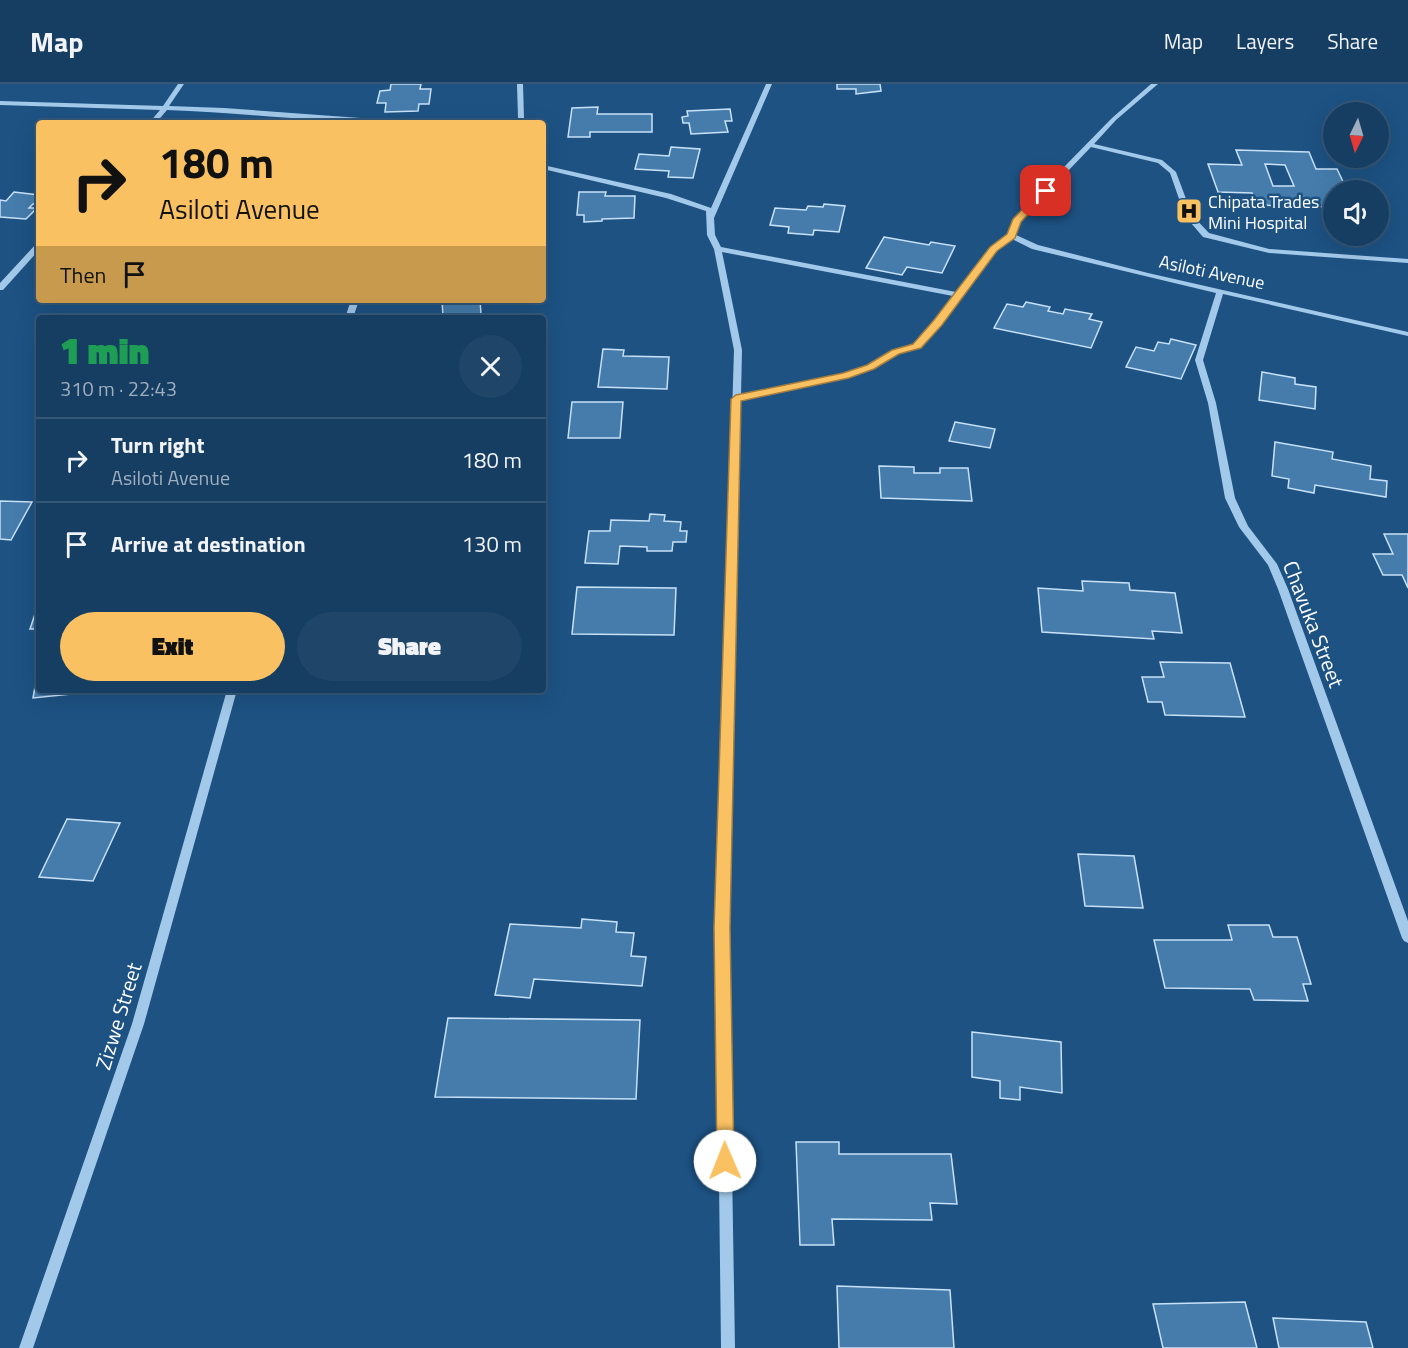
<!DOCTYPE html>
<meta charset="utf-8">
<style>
:root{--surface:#163e62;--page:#1f4568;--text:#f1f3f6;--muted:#9eaebe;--line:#355777;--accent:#f9c162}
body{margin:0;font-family:"Titillium Web",sans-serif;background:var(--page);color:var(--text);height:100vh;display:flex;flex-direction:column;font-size:22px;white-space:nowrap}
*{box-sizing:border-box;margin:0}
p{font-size:20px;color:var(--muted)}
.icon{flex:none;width:33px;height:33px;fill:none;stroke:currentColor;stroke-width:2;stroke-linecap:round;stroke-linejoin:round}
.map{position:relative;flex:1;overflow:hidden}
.drawer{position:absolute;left:36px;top:231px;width:510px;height:378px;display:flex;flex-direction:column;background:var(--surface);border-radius:6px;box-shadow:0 6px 24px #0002,0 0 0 2px var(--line)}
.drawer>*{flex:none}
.hud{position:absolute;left:36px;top:36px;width:510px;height:183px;border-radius:6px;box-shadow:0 6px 24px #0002,0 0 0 2px var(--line);background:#f9c162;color:#111;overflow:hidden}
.needle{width:39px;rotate:185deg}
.fabs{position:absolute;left:1323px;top:18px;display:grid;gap:12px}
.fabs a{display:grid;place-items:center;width:66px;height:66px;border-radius:50%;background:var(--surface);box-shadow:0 6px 24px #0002,0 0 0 2px var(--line);font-size:30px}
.pin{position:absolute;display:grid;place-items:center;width:51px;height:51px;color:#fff;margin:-26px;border-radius:12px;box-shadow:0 3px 9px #0006}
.me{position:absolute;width:66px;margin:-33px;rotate:359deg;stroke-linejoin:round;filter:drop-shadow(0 0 4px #0008)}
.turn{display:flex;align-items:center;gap:21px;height:126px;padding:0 24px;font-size:27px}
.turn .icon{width:78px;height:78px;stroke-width:2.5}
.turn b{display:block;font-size:42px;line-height:51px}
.then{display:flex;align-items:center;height:57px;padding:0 24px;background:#0003;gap:12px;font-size:22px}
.round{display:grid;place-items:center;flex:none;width:63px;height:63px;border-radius:32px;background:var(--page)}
.headline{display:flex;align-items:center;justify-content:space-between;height:102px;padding:0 24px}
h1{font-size:36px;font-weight:800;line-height:45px;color:#1e9e55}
.action{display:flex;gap:12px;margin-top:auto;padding:12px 24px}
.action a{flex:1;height:69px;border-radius:36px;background:var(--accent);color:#111;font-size:24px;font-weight:800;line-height:69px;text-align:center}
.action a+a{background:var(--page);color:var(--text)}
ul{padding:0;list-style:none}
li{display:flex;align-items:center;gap:18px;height:84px;padding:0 24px;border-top:2px solid var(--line)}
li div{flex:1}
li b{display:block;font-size:22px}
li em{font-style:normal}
header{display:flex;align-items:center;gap:36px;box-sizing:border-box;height:84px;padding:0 30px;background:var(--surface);border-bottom:2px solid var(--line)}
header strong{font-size:28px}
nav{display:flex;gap:33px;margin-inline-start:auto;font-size:21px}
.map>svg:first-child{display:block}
.building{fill:#457cac;stroke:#c8e1f7;stroke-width:1.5;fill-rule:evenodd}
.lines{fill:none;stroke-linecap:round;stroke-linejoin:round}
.minor{fill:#a3c9ea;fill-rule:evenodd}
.route{fill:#f9c162;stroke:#a27d40;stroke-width:1.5}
.labels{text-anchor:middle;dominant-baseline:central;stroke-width:5;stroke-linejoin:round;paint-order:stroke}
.far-poi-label{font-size:18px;fill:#fff;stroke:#1d5283;text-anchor:start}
.far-street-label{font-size:18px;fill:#fff;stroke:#1d5283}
.street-label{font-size:21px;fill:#fff;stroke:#1d5283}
</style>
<header>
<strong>Map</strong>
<nav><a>Map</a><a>Layers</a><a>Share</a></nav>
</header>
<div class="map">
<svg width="1408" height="1264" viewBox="0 0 1408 1264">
<rect width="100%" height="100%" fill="#1d5283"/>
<path class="building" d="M 391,0 L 421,0 L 420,5 L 431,5 L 429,20 L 419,20 L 418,27 L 385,28 L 386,19 L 377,19 L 380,7 L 390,6 Z
M 837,0 L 880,0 L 881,7 L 856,10 L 856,5 L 837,5 Z
M 598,23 L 597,30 L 652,30 L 652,48 L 590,48 L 590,53 L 568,53 L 572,24 Z
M 730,25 L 732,37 L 725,37 L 728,48 L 691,50 L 689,39 L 683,39 L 682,33 L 688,32 L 687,27 Z
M 671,63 L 700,65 L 693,94 L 668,93 L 669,87 L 635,85 L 639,70 L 669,72 Z
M 1236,66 L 1309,68 L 1316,85 L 1337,85 L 1347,106 L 1334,106 L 1334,123 L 1257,121 L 1252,109 L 1218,108 L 1208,80 L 1242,81 ZM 1265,80 L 1285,81 L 1294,102 L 1273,102 Z
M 14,108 L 39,111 L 39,119 L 33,120 L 29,124 L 37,124 L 26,135 L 0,133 L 0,116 L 6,117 Z
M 579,108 L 606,108 L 605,112 L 635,112 L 634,134 L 602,135 L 602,137 L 584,138 L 584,131 L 577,131 Z
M 824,120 L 845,122 L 839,148 L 814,146 L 813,151 L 788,149 L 789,143 L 770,141 L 775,124 L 806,126 L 808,122 L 823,123 Z
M 884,153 L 929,161 L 931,158 L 955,162 L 942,189 L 907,183 L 902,191 L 866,184 Z
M 442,216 L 480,216 L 481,230 L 443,233 Z
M 1026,218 L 1050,223 L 1048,227 L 1063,230 L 1065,225 L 1092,230 L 1089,235 L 1102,238 L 1091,264 L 994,244 L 1007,220 L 1023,223 Z
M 1171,255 L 1196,261 L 1181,295 L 1126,283 L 1136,263 L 1154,267 L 1158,258 L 1169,260 Z
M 603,265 L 624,266 L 623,272 L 669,273 L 667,305 L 598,303 Z
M 1262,288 L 1295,294 L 1295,300 L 1316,303 L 1315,325 L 1259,316 Z
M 572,318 L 623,318 L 620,354 L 568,354 Z
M 955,338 L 995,345 L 990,364 L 949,357 Z
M 1275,358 L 1333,368 L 1332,375 L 1371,382 L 1370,395 L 1387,397 L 1386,413 L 1315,401 L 1314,409 L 1288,404 L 1289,395 L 1272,392 Z
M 879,382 L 914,383 L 914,389 L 940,389 L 940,384 L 968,384 L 972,417 L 881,414 Z
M 0,417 L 32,418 L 11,456 L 0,455 Z
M 650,430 L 665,431 L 664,437 L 681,438 L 680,447 L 687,447 L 686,458 L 673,458 L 672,467 L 647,467 L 647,463 L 620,462 L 618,480 L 585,479 L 589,447 L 610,447 L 611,436 L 649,437 Z
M 1384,450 L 1408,450 L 1408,504 L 1402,491 L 1383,491 L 1373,470 L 1393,470 Z
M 1082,497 L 1129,499 L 1130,506 L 1175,509 L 1182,549 L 1152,547 L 1154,555 L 1042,548 L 1038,504 L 1083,507 Z
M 577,503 L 676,504 L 674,551 L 572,550 Z
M 39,518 L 39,545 L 30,545 Z
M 1160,578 L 1230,579 L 1245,633 L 1165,631 L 1162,618 L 1148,618 L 1142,593 L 1164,593 Z
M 37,592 L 39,592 L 39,606 L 101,607 L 33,614 Z
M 67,735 L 120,739 L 93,797 L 39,793 Z
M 1078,770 L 1134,772 L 1143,824 L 1085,822 Z
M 582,835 L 617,838 L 616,848 L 634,849 L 631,872 L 646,873 L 642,902 L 534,895 L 530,914 L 495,911 L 510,840 L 581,844 Z
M 1228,841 L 1269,841 L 1273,853 L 1297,853 L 1311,900 L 1303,900 L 1308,917 L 1254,916 L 1250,905 L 1165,904 L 1154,856 L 1232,856 Z
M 448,934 L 640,936 L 636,1015 L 435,1013 Z
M 972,948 L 1061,958 L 1062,1009 L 1020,1003 L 1020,1016 L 1000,1014 L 1000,997 L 972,993 Z
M 796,1058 L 839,1058 L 839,1070 L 951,1070 L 957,1120 L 930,1119 L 932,1136 L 832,1135 L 834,1161 L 800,1161 Z
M 837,1202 L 950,1206 L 954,1264 L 839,1264 Z
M 1245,1218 L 1257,1264 L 1163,1264 L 1153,1220 Z
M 1273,1234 L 1366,1238 L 1373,1264 L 1279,1264 Z"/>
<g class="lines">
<path class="minor" d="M 178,0 L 184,0 L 169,22 L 224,24 L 401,37 L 404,39 C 325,39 246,29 167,26 L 156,39 L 149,39 L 160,26 L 0,21 L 0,17 L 163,22 Z
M 517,0 L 523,0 L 524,34 L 520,39 L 513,39 L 518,34 Z
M 766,0 L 772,0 L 714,134 L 715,151 L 721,163 L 956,208 L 990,163 L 1009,151 L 1013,135 L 1112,34 L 1151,0 L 1158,0 L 1116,36 L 1094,60 L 1162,76 L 1176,88 L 1192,131 L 1209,149 L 1269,165 L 1408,175 L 1408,179 L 1269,169 L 1203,153 L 1185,132 L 1170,89 L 1158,79 L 1091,63 L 1019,138 L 1016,151 L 1038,161 L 1148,189 L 1408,248 L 1408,252 L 1223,210 L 1203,276 L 1216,319 L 1235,414 L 1248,442 L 1277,480 L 1288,505 L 1408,837 L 1408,859 L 1404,857 L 1402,854 L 1278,505 L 1268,481 L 1239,443 L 1225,414 L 1208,319 L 1195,276 L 1216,209 L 1032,165 L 1012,155 L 996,167 L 941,240 L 920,264 L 899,270 L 873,285 L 848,294 L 741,317 L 728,844 L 735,1264 L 721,1264 L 716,844 L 734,266 L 714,165 L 707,151 L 706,127 L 666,114 L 543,85 L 543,81 L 671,110 L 711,124 ZM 722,168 L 953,212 L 914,260 L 893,266 L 867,281 L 843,290 L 741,311 L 742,266 Z
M 36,160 L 39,160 L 39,166 L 3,206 L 0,206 L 0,199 Z
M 351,216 L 359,216 L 353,234 L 345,234 Z
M 227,606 L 237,606 L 144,940 L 33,1264 L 19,1264 L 132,940 Z"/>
</g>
<path class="route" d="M 1042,105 L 1050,107 L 1021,138 L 1015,154 L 997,167 L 942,241 L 921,264 L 899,270 L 874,285 L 849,294 L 741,317 L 730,844 L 734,1077 L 732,1083 L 725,1085 L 719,1083 L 717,1077 L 714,844 L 731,315 L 736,311 L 843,289 L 867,281 L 892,266 L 913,260 L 934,236 L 990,163 L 1007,150 L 1013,135 Z"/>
<defs>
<symbol id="hospital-square" viewBox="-11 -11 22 22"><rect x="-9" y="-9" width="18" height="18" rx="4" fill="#f9c162" stroke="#1d5283"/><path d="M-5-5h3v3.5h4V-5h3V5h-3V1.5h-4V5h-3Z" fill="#111"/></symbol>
</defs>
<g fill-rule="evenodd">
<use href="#hospital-square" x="1174" y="112" width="30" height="30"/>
</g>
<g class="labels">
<g class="far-poi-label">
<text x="1208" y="117">Chipata Trades<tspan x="1208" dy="21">Mini Hospital</tspan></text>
</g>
<g class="far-street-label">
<text transform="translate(1212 188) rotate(12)">Asiloti Avenue</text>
</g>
<g class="street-label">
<text transform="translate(1314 540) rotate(69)">Chavuka Street</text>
<text transform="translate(118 932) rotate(-73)">Zizwe Street</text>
</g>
</g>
</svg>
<div class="fabs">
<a><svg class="needle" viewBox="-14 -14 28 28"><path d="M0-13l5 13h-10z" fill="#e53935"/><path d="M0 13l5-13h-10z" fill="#9eaebe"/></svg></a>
<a><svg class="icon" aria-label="sound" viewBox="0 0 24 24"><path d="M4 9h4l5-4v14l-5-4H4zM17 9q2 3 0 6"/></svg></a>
</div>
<div class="pin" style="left:1046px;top:107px;background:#d93025"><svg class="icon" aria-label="arrive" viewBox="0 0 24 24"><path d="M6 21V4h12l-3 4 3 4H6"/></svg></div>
<svg class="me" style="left:725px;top:1077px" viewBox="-20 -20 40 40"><circle r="19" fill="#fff"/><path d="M0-13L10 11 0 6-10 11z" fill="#f9c162"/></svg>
<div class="hud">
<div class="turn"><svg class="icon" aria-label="right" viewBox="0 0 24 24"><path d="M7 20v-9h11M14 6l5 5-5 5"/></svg><div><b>180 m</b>Asiloti Avenue</div></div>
<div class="then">Then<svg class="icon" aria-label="arrive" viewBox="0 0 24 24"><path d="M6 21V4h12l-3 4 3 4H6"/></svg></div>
</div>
<section class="drawer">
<div class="headline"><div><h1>1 min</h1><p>310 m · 22:43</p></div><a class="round"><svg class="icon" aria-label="close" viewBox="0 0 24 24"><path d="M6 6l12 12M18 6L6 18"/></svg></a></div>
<ul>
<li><svg class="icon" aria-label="right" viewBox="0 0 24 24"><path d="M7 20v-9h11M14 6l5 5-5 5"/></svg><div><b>Turn right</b><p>Asiloti Avenue</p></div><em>180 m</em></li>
<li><svg class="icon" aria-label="arrive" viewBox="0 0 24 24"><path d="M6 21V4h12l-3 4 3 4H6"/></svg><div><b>Arrive at destination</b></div><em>130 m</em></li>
</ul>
<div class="action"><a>Exit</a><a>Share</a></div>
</section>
</div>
